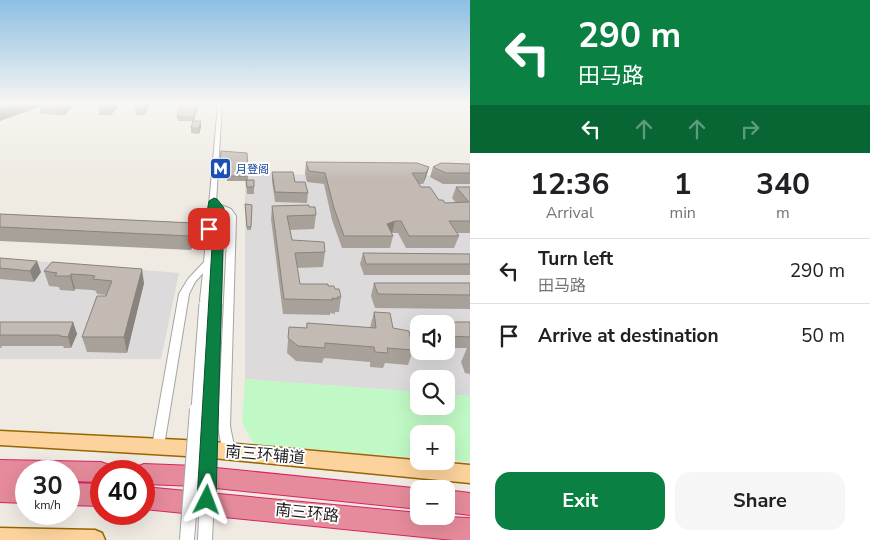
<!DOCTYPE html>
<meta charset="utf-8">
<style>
:root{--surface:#fff;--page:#f6f6f6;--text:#202124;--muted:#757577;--line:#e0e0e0;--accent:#0b8043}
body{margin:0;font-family:"Nunito Sans","Noto Sans SC",sans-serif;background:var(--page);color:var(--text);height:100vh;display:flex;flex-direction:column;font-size:19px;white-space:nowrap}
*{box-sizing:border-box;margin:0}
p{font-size:16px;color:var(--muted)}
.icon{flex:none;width:28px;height:28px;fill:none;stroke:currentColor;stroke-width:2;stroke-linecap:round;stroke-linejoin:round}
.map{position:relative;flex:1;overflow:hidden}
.panel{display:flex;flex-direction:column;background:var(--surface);width:400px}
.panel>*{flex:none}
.top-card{background:#0b8043;color:#fff;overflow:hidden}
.controls{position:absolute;left:410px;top:315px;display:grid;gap:10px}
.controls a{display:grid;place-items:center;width:45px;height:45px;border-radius:10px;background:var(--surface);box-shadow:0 5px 20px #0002;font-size:25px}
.speed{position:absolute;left:15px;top:460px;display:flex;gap:10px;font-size:25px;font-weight:700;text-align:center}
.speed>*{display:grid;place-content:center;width:65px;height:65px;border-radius:50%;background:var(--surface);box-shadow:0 5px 20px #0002;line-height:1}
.speed small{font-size:12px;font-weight:400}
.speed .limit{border:8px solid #d22;background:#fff;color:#111}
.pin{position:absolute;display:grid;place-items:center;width:42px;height:42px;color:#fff;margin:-21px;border-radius:10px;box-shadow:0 2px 8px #0006}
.me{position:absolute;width:55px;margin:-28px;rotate:3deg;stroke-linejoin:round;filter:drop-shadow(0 0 4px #0008)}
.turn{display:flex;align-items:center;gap:18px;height:105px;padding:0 25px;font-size:22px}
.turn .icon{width:65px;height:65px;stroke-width:2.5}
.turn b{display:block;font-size:35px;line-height:42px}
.lanes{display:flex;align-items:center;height:48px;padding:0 25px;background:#0003;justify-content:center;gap:25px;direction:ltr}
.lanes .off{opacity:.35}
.eta{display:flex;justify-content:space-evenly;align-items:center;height:85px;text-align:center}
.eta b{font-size:30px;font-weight:700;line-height:35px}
.action{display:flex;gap:10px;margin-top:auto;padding:10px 25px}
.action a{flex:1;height:58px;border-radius:15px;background:var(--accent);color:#fff;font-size:20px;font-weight:700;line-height:58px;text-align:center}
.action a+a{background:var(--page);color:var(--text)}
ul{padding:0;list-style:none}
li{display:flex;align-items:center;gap:15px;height:65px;padding:0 25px;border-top:1px solid var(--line)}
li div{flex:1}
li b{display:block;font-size:19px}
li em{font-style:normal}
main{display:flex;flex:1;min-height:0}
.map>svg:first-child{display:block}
.residential{fill:#dcdada;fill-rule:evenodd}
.park{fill:#c0f9c5}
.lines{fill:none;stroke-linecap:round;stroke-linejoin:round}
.minor-casing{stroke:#a5a5a5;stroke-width:2}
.major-casing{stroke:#976600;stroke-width:3}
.highway-casing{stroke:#d92461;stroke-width:2}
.minor{fill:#fff;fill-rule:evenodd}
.major{fill:#fcd39c;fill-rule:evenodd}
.highway{fill:#e68b9b;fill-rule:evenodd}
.minor-bridge-far2-casing{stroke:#a5a5a5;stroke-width:11;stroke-linecap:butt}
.minor-bridge-far1-casing{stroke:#a5a5a5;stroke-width:13;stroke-linecap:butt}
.minor-bridge-casing{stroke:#a5a5a5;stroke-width:16;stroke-linecap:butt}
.minor-bridge-far2{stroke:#fff;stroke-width:9}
.minor-bridge-far1{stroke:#fff;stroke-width:11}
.minor-bridge{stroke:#fff;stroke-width:14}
.wall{fill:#a8a19a}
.shaded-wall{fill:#88837d}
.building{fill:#c3bbb3;stroke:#88837d}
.route{fill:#0b8043;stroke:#07532c}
.labels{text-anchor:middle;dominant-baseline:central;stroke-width:4;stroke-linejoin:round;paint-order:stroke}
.far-transit-label{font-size:11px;fill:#164399;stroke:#fff;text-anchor:start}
.near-street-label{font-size:16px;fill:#1e1e1e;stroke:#fff}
</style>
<main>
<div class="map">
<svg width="470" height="540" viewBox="0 0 470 540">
<rect width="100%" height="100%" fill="#efebe3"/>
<path class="residential" d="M 245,174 L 470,176 L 470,396 L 446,394 L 446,379 L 419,379 L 419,392 L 245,379 ZM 419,324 L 446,324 L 446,351 L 419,351 Z
M 0,258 L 179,273 L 161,359 L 0,359 Z"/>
<path class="park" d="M 245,379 L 419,392 L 419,406 L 446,406 L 446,394 L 470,396 L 470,462 L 446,460 L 446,434 L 419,434 L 419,458 L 254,444 L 242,423 Z"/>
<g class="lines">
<defs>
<path id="minor" d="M 218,104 L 222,104 L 216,203 L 231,209 L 236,216 L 230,426 L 235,451 L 233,455 L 228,457 L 223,455 L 218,426 L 228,216 L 224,212 L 221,300 L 219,302 L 213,302 L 211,300 L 216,208 L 210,300 L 208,302 L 202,302 L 200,300 L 203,273 L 195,282 L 189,294 L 164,446 L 163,450 L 158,452 L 153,450 L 152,446 L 179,294 L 188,279 L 204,262 Z"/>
<path id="major" d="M 0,431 L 203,441 L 470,465 L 470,483 L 203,457 L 0,445 Z
M 0,528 L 95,530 L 102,533 L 105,540 L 0,540 Z"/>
<path id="highway" d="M 0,460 L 101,462 L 109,465 L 111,471 L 101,471 L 101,482 L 69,481 L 69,471 L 26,471 L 26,481 L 10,480 L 26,481 L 26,503 L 0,502 Z
M 144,464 L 196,466 L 423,489 L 419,489 L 419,509 L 196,486 L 144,484 L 144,471 L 135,471 L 136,467 Z
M 69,483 L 101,484 L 101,506 L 69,505 Z
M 144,487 L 419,513 L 419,516 L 470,518 L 470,540 L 453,540 L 144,509 Z
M 446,490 L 470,493 L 470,515 L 446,512 Z"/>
</defs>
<use href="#minor" class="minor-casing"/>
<use href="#major" class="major-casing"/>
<use href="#highway" class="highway-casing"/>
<use href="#minor" class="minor"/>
<use href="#major" class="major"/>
<use href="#highway" class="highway"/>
<defs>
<path id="minor-bridge-far2" d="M 205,306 L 205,300
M 216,306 L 216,300"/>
<path id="minor-bridge-far1" d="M 197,410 L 205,304
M 211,410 L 216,304"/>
<path id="minor-bridge" d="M 187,540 L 197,409
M 205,540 L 211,409"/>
</defs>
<use href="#minor-bridge-far2" class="minor-bridge-far2-casing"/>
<use href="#minor-bridge-far1" class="minor-bridge-far1-casing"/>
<use href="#minor-bridge" class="minor-bridge-casing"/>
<use href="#minor-bridge-far2" class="minor-bridge-far2"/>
<use href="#minor-bridge-far1" class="minor-bridge-far1"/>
<use href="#minor-bridge" class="minor-bridge"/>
</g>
<path class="wall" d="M 0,104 L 75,104 L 64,115 L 41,114 L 39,107 L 8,118 Z
M 100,104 L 120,104 L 111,115 L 99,115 L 98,107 Z
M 151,104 L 144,115 L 136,115 L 135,108 Z
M 197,109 L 194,121 L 201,127 L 199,134 L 191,133 L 191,128 L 193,121 L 178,121 L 177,117 Z
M 247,153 L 248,180 L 254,187 L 254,194 L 247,194 L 246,181 L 227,181 L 227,178 L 222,177 L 223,168 L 220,168 L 220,164 Z
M 306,162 L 429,167 L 426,177 L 423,184 L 419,184 L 421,187 L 439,200 L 445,203 L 456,203 L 452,198 L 456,187 L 470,187 L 470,233 L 456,233 L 459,236 L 454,248 L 406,248 L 398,233 L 392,233 L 393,236 L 390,248 L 342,248 L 332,220 L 324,184 L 307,182 L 305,173 Z
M 470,164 L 470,184 L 443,184 L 430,177 L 433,167 Z
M 272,172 L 295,182 L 308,193 L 307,203 L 275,202 L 272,181 Z
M 245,204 L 252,205 L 251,230 L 247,230 Z
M 272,206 L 309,207 L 316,215 L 314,229 L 290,230 L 292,240 L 325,252 L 323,267 L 297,268 L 300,284 L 328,286 L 335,289 L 341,297 L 339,312 L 335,312 L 335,314 L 330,313 L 330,315 L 283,314 L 271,219 Z
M 0,214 L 194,223 L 195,237 L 191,250 L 0,241 Z
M 363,253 L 470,254 L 470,275 L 364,275 L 360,264 Z
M 0,258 L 41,272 L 34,282 L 0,279 Z
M 52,262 L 144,283 L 127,353 L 87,352 L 82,337 L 106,295 L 97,294 L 96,291 L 92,290 L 75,289 L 74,291 L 60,290 L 59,287 L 49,286 L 44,271 Z
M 374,283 L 470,283 L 470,309 L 375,308 L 371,296 Z
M 374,312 L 393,328 L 413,350 L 408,365 L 385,363 L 383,368 L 370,367 L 370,362 L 324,358 L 322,363 L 296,361 L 287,353 L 289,327 L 306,328 L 307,323 L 370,328 Z
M 0,322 L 73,322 L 77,334 L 71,348 L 64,348 L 63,346 L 2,346 L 1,348 L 0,348 Z
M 423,322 L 470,322 L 470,374 L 465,373 L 461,362 L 467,348 L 446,348 L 446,324 L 422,324 Z"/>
<path class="shaded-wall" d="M 17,104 L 46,104 L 38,104 L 39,107 L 0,121 L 0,110 Z
M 63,104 L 75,104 L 64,115 L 62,105 Z
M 113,104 L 120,104 L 111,115 L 110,107 Z
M 146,104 L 151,104 L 144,115 L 144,108 Z
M 197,104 L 197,109 L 194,121 L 194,117 Z
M 201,121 L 201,127 L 199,134 L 199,128 Z
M 429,167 L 426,177 L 423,184 L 426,173 Z
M 395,221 L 392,233 L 387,224 Z
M 194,223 L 195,237 L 191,250 L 190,236 Z
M 37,261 L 41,272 L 34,282 L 30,271 Z
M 142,269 L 144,283 L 127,353 L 124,337 Z
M 71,274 L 75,289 L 74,291 L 70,276 Z
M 73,322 L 77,334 L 71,348 L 68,337 Z"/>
<path class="building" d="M 0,104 L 17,104 L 0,110 Z
M 38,104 L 63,104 L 62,105 Z
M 100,104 L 113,104 L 110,107 L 98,107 Z
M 138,104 L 146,104 L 144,108 L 135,108 Z
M 181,104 L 197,104 L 194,117 L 177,117 Z
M 193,121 L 201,121 L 199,128 L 191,128 Z
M 221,151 L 247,153 L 248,176 L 227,176 L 227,173 L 222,173 L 224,164 L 220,164 Z
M 306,162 L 417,163 L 429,167 L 426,173 L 412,173 L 421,187 L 430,187 L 439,200 L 443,200 L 445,203 L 469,202 L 456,187 L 470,187 L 470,221 L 449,221 L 459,236 L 409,236 L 401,221 L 395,221 L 387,224 L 393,236 L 344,236 L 334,208 L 325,173 L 309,171 Z
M 441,163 L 470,164 L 470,173 L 446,173 L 433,167 Z
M 272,172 L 293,172 L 295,182 L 305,182 L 308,193 L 275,192 Z
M 246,180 L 254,180 L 254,187 L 247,187 Z
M 245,204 L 252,205 L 251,227 L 247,227 Z
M 309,205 L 309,207 L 315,207 L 316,215 L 287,216 L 292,240 L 324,242 L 325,252 L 295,253 L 300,284 L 328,284 L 328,286 L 334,286 L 335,289 L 339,289 L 341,297 L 337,297 L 338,299 L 332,298 L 333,300 L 284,299 L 272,206 Z
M 0,214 L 194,223 L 190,236 L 0,227 Z
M 363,253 L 470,254 L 470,264 L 366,264 Z
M 0,258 L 37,261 L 30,271 L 0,268 Z
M 52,262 L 142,269 L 124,337 L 82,337 L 97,296 L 106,296 L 112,281 L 93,279 L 95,276 L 88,275 L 71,274 L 70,276 L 55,276 L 57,273 L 44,271 Z
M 374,283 L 470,283 L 470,295 L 378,294 Z
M 374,312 L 390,313 L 393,328 L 409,331 L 413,350 L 387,348 L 388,353 L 375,352 L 374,347 L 325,343 L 325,348 L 298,346 L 288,338 L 289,327 L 307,328 L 307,323 L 376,328 Z
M 0,322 L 73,322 L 68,337 L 60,336 L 60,335 L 0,335 Z
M 423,322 L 470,322 L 470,337 L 446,336 L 446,324 L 423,324 Z"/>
<linearGradient id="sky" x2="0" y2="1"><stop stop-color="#8dbfe3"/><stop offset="0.58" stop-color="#f8f6f2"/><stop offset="1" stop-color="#f8f6f2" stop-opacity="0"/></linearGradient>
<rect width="470" height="179" fill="url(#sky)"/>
<path class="route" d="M 214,198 L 217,199 L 224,208 L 216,500 L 213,507 L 207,509 L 200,507 L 197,500 L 213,230 L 209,232 L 204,229 L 209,201 Z"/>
<defs>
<symbol id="metro-square" viewBox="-11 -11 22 22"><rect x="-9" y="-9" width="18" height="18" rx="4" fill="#1a4fb4" stroke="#fff"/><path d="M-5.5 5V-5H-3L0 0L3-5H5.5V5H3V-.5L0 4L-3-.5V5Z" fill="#fff"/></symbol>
</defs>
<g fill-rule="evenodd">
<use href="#metro-square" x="208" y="156" width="25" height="25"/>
</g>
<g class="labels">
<g class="far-transit-label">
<text x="236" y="169">月登阁</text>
</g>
<g class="near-street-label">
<text transform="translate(265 455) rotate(5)">南三环辅道</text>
<text transform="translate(307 513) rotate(6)">南三环路</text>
</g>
</g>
</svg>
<div class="controls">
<a><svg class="icon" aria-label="sound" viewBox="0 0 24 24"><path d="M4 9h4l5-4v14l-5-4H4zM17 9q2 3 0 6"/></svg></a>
<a><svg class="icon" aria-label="search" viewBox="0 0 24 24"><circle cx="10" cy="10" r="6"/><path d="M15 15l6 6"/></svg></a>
<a>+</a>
<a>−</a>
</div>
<div class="speed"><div>30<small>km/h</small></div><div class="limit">40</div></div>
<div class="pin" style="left:209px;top:229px;background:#d93025"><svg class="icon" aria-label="arrive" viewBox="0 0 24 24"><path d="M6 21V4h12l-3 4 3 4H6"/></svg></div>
<svg class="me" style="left:207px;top:500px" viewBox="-20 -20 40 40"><path d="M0-17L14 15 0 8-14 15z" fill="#0b8043" stroke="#fff" stroke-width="4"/></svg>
</div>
<section class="panel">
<div class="top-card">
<div class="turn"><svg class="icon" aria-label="left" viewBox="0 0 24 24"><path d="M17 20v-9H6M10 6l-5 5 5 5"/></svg><div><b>290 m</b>田马路</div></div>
<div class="lanes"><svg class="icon" aria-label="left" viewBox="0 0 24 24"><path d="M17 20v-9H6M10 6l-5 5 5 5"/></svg><svg class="icon off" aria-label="ahead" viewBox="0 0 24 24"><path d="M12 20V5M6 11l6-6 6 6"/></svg><svg class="icon off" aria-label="ahead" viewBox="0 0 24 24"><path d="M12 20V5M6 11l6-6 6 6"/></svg><svg class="icon off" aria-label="right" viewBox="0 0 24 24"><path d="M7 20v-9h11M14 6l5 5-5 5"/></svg></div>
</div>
<div class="eta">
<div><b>12:36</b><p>Arrival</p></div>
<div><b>1</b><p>min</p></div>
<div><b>340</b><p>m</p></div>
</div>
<ul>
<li><svg class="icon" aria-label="left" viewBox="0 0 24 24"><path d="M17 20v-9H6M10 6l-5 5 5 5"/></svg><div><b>Turn left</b><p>田马路</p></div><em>290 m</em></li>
<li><svg class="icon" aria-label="arrive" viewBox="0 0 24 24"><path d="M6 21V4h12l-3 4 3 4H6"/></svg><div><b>Arrive at destination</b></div><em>50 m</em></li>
</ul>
<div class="action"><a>Exit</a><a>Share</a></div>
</section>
</main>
